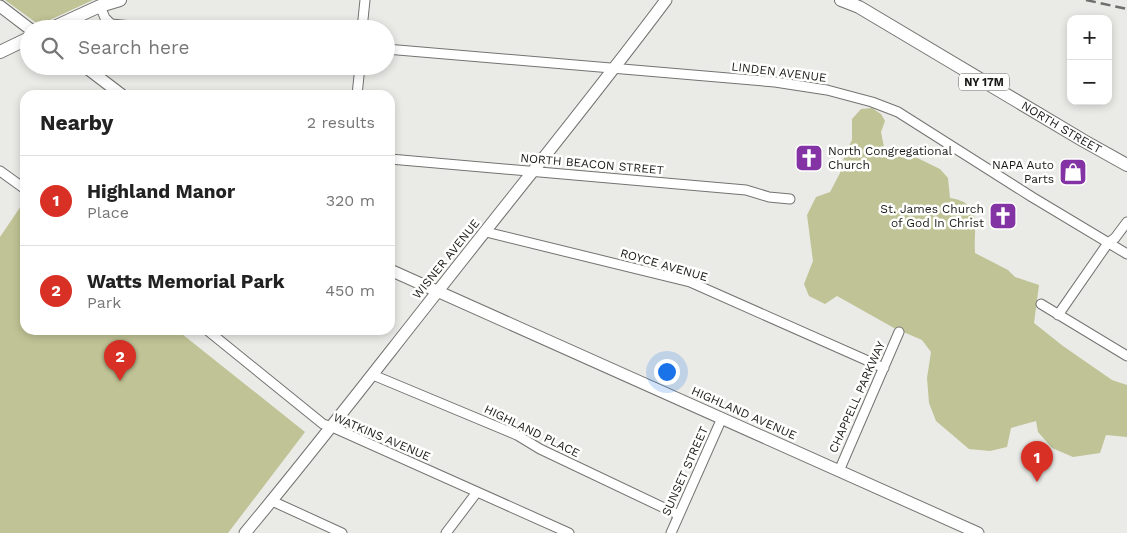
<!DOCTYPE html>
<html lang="en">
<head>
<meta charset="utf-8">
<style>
	body { margin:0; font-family:"Work Sans",sans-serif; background:#f6f6f6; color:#222 }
	.controls { position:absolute; right:15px; top:15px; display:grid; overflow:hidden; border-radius:10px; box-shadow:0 2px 8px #0003 }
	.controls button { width:45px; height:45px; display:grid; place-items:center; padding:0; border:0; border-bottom:1px solid #e0e0e0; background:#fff; color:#222; font:25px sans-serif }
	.you { position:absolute; left:666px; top:371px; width:18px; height:18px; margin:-12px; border:4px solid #fff; border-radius:50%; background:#1a73e8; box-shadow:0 0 0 8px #1a73e833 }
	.badge { display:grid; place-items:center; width:32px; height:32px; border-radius:50%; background:#d93025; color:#fff; font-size:16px; font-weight:700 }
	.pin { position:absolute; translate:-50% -41px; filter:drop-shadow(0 1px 2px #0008) }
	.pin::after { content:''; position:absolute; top:26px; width:18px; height:15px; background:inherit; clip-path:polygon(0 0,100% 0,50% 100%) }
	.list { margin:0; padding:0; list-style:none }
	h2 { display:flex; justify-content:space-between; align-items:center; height:65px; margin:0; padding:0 20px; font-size:21px }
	h2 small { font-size:16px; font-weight:400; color:#767676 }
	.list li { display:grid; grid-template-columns:32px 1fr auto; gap:15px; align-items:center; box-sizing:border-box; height:90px; padding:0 20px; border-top:1px solid #e0e0e0 }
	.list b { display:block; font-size:19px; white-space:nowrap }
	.list p { margin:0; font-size:16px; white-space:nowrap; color:#767676 }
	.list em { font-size:16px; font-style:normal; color:#767676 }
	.icon { flex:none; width:28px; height:28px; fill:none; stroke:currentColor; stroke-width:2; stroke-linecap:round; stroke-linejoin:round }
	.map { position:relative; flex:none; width:1127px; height:533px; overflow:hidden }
	.search { position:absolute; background:#fff; box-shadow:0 2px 8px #0003; left:20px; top:20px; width:375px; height:55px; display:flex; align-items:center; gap:12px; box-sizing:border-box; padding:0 18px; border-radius:28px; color:#767676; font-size:19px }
	.panel { position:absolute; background:#fff; box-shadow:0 2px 8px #0003; left:20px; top:90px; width:375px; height:245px; border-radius:15px }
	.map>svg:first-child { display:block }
	.green { fill:#c0c395 }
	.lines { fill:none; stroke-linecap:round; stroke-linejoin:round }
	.street-casing { stroke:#737371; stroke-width:11 }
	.secondary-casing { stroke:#737371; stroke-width:13 }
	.primary-casing { stroke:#737371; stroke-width:14 }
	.street { stroke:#fff; stroke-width:9 }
	.secondary { stroke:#fff; stroke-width:11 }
	.primary { stroke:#fff; stroke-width:12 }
	.rail { stroke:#6e6f6c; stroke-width:2.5; stroke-dasharray:10 5; stroke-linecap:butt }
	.labels { text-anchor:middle; stroke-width:5; stroke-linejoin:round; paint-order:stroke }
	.shield { fill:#fffffe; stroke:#5e5e5d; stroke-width:1 }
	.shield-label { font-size:11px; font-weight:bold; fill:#191918 }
	.street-label { font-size:12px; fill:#191918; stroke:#fffffe }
	.poi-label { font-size:12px; fill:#191918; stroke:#fffffe; text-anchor:end }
</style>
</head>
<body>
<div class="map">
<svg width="1127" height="533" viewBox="0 0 1127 533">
	<rect width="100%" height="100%" fill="#eaebe7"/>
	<path class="green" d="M5,0H93L39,25Z
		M872,108L881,114L885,121L881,132L884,147L901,150L940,169L948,178L950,198C984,203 973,227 975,253L1008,270L1015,277L1039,285L1034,323L1063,346L1112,380L1127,385V437L1106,435L1100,453L1073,457L1052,448L1038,432L1036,421L1011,428L1007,447L990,451L969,449L936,421L929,403L927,378L931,352L922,340L894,328L837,296L825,304L809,296L804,284L813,261L807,215L816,197L830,192L840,173L845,154L852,140V119L861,109Z
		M25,200V330H177L305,432L228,533H0V237Z"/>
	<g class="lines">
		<defs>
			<path id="street" d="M100,6L105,18L111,24L164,29
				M362,29L365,0
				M386,49L775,82L827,90L872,102L898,112L1032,197L1127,254
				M357,95L360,66
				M390,159L746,190L769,197L790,199
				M0,171L25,189
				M486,232L690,282L884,368
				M1041,304L1127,356
				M1058,315L1108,243L1115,238L1127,222
				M207,330L323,424L332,427L569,533
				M373,375L517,435L540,449L679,515
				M839,471L899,332
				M272,501L342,533
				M446,533L477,492
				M671,533L722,418"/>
			<path id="secondary" d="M0,6L30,29
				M84,66L122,95
				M390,270L978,533
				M245,533C311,454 374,372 438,291C514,194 592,99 666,0"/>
			<g id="primary">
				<path id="s1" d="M841,0L859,7L1084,141L1127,165"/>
				<path d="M50,29L100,6L120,0"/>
				<path d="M0,52L29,38"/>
			</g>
		</defs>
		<use href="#street" class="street-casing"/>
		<use href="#secondary" class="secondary-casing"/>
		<use href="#primary" class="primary-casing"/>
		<use href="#street" class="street"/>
		<use href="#secondary" class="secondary"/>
		<use href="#primary" class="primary"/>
		<path class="rail" d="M1086,0L1127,9"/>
	</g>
	<defs>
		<symbol id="church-square" viewBox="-11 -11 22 22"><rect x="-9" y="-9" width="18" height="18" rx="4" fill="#8333a4" stroke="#fffffe"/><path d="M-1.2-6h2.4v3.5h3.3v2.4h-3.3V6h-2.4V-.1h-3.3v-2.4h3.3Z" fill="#fff"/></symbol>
		<symbol id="shop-square" viewBox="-11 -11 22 22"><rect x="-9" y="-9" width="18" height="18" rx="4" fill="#8333a4" stroke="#fffffe"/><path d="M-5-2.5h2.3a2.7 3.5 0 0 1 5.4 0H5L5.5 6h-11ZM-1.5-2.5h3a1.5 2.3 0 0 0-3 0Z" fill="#fff"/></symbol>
	</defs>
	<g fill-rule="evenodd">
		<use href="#church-square" x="793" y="142" width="32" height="32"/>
		<use href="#shop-square" x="1057" y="156" width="32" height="32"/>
		<use href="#church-square" x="987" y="200" width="32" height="32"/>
	</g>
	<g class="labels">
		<rect class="shield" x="959" y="73.5" width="50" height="17" rx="4"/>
		<g class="shield-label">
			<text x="984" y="86">NY 17M</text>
		</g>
		<g class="street-label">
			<text transform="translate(779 72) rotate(7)" y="4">LINDEN AVENUE</text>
			<text dy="4" stroke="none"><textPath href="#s1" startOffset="255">NORTH STREET</textPath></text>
			<text transform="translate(592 164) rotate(5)" y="4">NORTH BEACON STREET</text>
			<text transform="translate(446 259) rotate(-51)" y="4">WISNER AVENUE</text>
			<text transform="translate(664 265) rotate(16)" y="4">ROYCE AVENUE</text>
			<text transform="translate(857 397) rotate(-66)" y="4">CHAPPELL PARKWAY</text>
			<text transform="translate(744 413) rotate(24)" y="4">HIGHLAND AVENUE</text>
			<text transform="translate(532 431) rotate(26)" y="4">HIGHLAND PLACE</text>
			<text transform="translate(382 437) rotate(23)" y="4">WATKINS AVENUE</text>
			<text transform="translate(685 471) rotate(-66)" y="4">SUNSET STREET</text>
		</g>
		<g class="poi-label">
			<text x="828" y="155" text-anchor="start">North Congregational<tspan x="828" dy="14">Church</tspan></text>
			<text x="1054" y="169">NAPA Auto<tspan x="1054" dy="14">Parts</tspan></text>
			<text x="984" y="213">St. James Church<tspan x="984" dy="14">of God In Christ</tspan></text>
		</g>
	</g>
</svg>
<div class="controls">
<button>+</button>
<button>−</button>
</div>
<div class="you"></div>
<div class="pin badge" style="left:1037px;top:482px">1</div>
<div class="pin badge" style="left:120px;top:381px">2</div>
<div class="search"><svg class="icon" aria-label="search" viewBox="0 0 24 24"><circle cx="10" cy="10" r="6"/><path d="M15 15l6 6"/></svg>Search here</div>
<section class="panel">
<h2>Nearby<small>2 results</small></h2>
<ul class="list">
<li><span class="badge">1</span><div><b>Highland Manor</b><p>Place</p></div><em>320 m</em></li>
<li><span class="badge">2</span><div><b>Watts Memorial Park</b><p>Park</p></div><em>450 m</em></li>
</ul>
</section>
</div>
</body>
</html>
